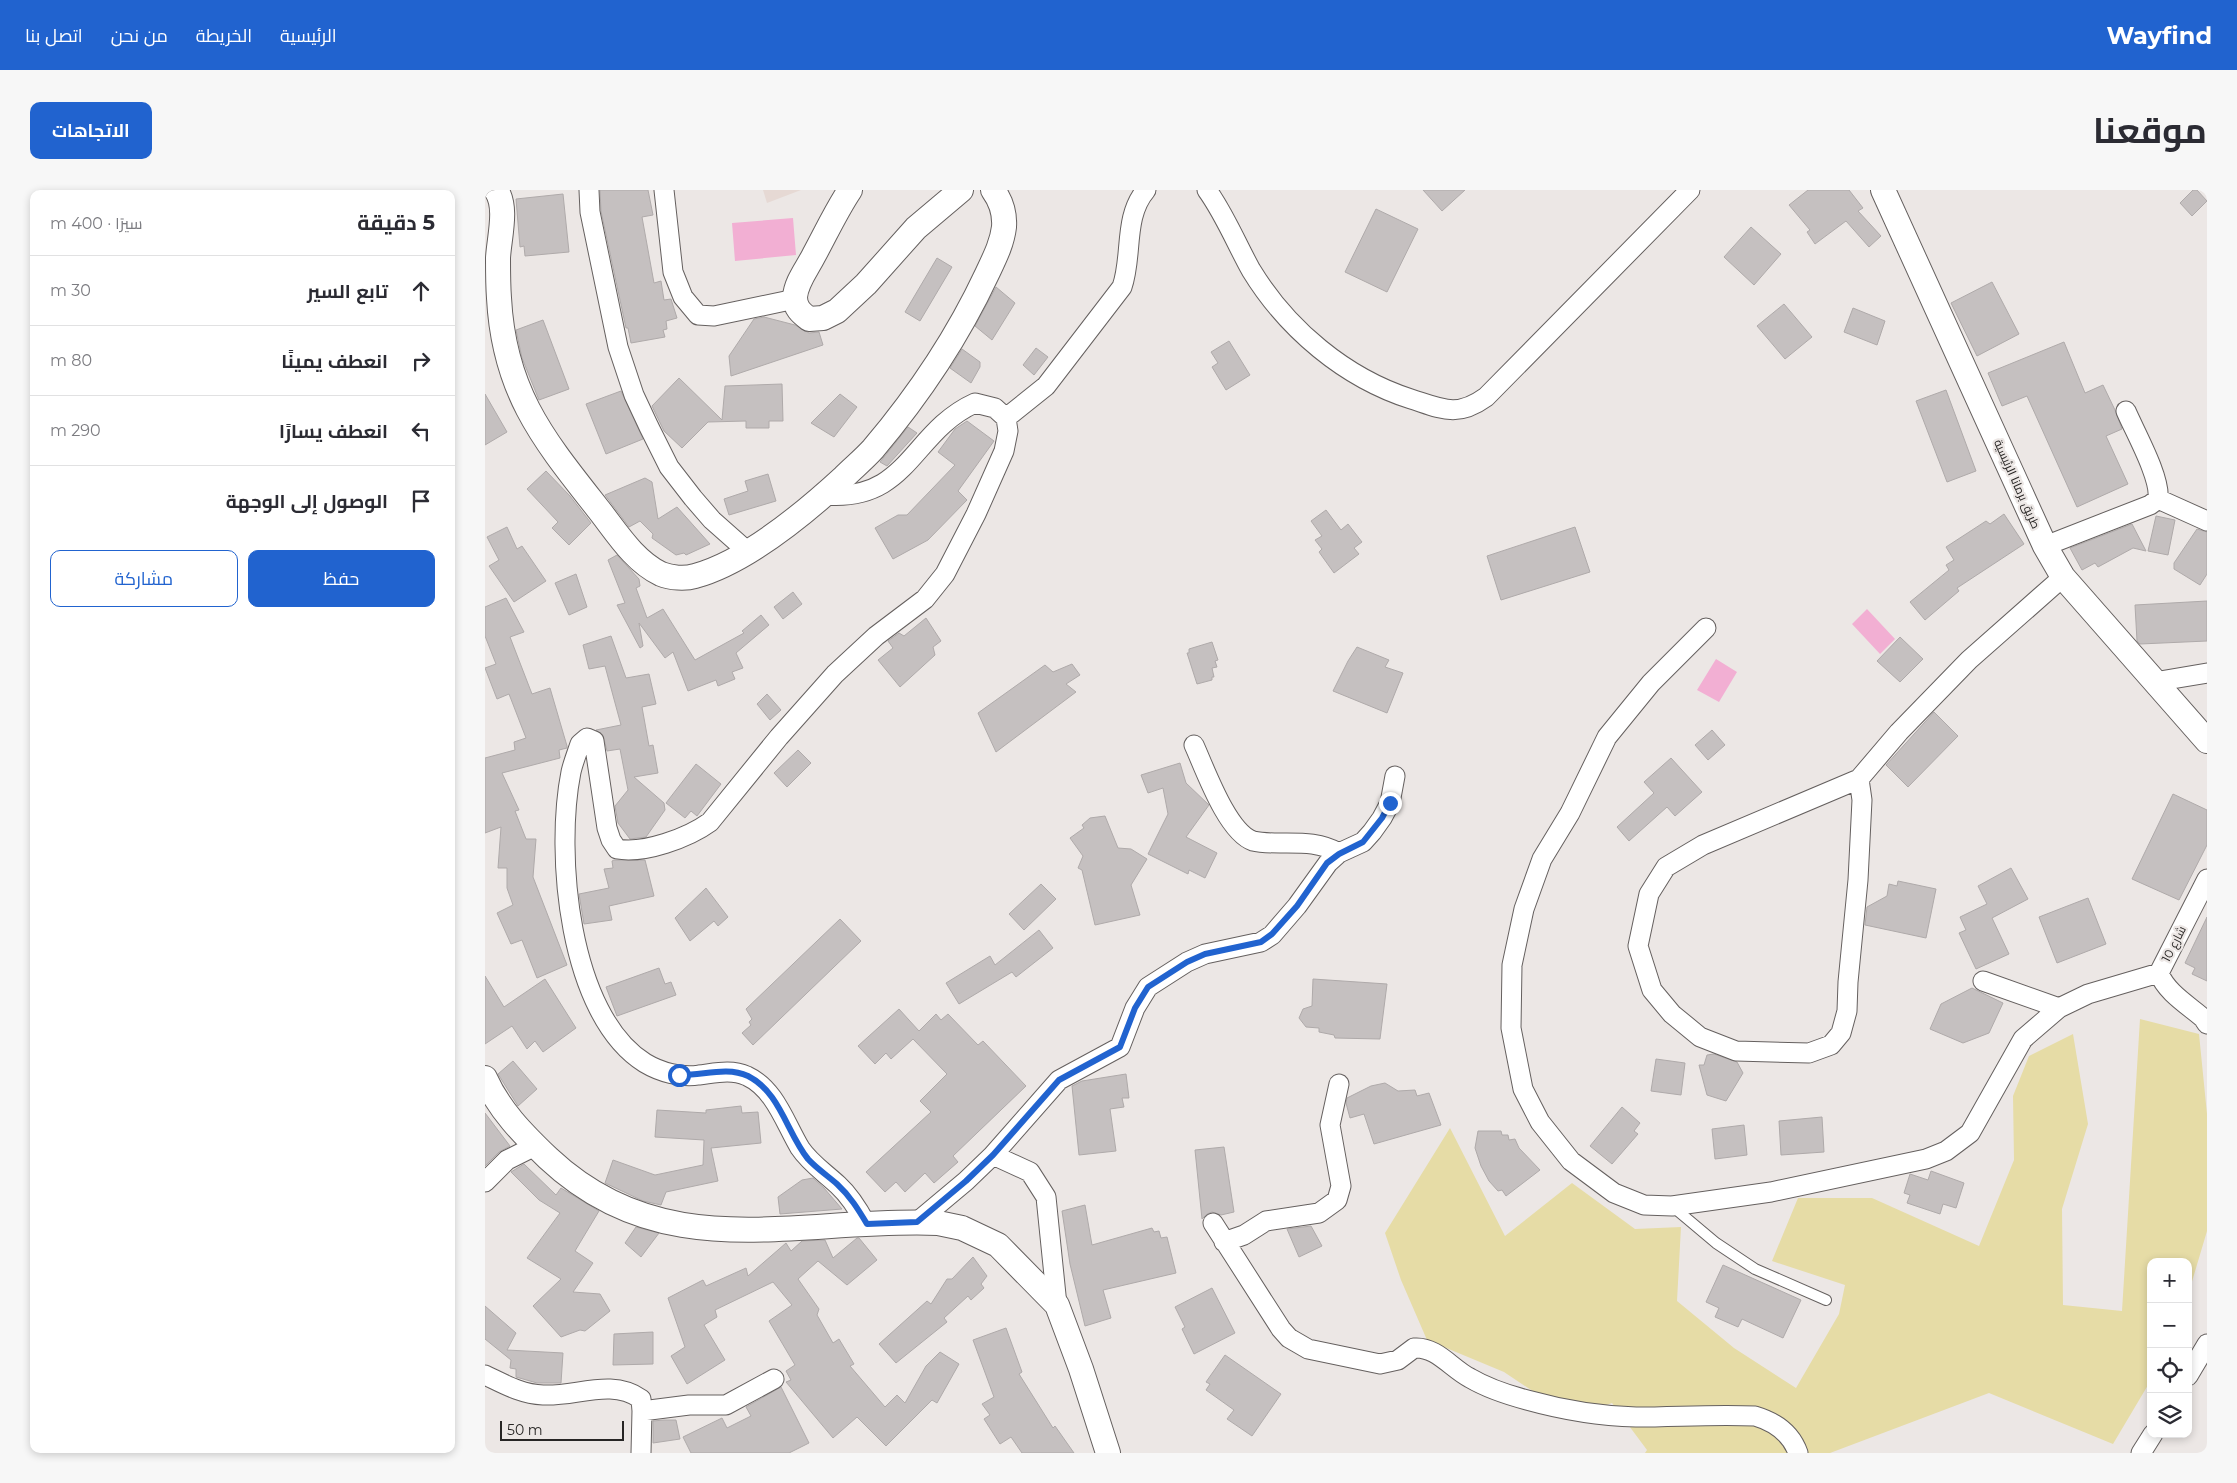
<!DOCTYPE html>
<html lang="ar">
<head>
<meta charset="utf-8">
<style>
	body { margin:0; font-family:Montserrat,Cairo,sans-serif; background:#f7f7f7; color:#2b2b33; direction:rtl }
	.controls { position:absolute; right:15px; bottom:15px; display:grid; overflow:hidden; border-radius:10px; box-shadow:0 2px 8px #0003 }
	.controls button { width:45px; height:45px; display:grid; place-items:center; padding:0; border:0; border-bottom:1px solid #e1e1e2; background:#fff; color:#2b2b33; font:25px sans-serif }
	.scale { position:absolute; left:15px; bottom:12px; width:124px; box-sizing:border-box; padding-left:5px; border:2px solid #272524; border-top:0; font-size:14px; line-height:18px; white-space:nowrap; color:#272524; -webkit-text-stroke:4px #ece7e5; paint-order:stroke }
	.stop { position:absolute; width:15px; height:15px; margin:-11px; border:4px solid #2163cf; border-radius:50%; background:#fff }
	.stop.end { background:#2163cf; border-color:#fff; box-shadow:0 1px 5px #0008 }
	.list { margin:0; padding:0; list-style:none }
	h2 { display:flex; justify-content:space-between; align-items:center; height:65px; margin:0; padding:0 20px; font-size:21px }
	h2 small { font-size:16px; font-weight:400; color:#7c7c81 }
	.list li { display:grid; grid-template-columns:32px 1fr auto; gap:15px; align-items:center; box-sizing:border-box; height:70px; padding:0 20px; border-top:1px solid #e1e1e2 }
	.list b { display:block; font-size:19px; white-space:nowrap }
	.list em { font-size:16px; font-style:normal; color:#7c7c81 }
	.actions { display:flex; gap:10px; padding:15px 20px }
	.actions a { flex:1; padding:11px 0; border:1px solid #2163cf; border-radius:10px; text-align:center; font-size:18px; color:#2163cf }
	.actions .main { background:#2163cf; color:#fff }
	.icon { flex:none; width:28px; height:28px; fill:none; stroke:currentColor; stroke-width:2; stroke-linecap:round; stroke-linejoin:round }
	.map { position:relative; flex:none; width:1722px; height:1263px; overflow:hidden; direction:ltr; border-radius:10px }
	header { display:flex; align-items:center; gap:30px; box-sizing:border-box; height:70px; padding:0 25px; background:#2163cf; color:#fff }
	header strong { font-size:24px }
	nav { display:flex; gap:28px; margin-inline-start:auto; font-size:18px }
	.intro { display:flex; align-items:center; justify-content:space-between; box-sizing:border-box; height:120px; padding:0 30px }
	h1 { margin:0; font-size:35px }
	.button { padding:12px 22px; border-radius:10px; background:#2163cf; color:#fff; font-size:18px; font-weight:700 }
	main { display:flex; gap:30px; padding:0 30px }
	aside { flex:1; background:#fff; border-radius:10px; box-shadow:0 2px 8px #0003 }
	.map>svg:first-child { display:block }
	.built { fill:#e6d9d4 }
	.green { fill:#e6dca6 }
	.water { fill:#f2afd3 }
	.building { fill:#c5c0c0; stroke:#afaaaa }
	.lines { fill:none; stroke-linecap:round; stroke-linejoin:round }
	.service-casing { stroke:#65605f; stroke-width:12 }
	.minor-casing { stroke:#65605f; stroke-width:21 }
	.tertiary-casing { stroke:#65605f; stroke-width:26 }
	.service { stroke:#fff; stroke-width:10 }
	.minor { stroke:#fff; stroke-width:19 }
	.tertiary { stroke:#fff; stroke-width:24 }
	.route { stroke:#2163cf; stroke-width:6 }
	.labels { text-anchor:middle; stroke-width:4.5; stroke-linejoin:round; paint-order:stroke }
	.street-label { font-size:12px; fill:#272524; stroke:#ece7e5 }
</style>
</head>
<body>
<header>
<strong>Wayfind</strong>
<nav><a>الرئيسية</a><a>الخريطة</a><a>من نحن</a><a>اتصل بنا</a></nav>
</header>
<div class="intro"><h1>موقعنا</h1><a class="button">الاتجاهات</a></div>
<main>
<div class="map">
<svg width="1722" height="1263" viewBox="0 0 1722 1263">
	<rect width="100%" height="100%" fill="#ece7e5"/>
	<path class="built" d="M278,0H316L282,13Z"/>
	<path class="green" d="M1655,829L1714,844L1722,924V1041L1703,1105V1072H1666V1190L1628,1254L1504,1203L1345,1263H1160L1162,1260L1127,1213L1088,1228L1019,1182L942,1150L916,1090L900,1043L965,938L1020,1046L1087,993L1150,1039L1196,1037L1192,1111L1249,1158L1311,1198L1354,1124L1360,1095L1287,1071L1313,1008H1387L1494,1056L1529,970L1528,906L1544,866L1588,844L1603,934L1577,1019L1578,1115L1637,1121Z"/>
	<path class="water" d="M308,28L311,65L250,71L247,33Z
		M1382,419L1410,449L1395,464L1367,434Z
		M1231,469L1252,482L1234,512L1212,500Z"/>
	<path class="building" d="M115,0H163L168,25L157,27L169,93L176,91L179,110L186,109L192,128L181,131L182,139L178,140L180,147L146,153L143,138H141L116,21Z
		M938,0H980L957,21Z
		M1323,0H1364L1378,18L1373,21L1396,46L1384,57L1361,31L1330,54L1322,42L1325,40L1304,15Z
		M1708,0H1712L1722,11L1707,26L1695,13Z
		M78,4L84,62L40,66L39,56L35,57L31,9Z
		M891,19L933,39L902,102L860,82Z
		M1266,37L1296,64L1269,95L1239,67Z
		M452,68L467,77L435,131L420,122Z
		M1507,92L1534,144L1492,166L1466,113Z
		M511,97L530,113L507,150L490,136Z
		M1299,114L1327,147L1300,169L1272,136Z
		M1368,118L1400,131L1392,155L1359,142Z
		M279,127L310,135L324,143L334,142L338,155L246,186L244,166L269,129Z
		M58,130L84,199L54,210L37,168L31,140Z
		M744,151L765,185L741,200L727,177L733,173L726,162Z
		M1579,152L1600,203L1618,195L1630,220L1637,239L1621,246L1643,294L1592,317L1542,206L1517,216L1503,183Z
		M551,158L563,167L549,185L538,175Z
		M477,159L495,172V177L486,193L465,178Z
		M194,188L237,230L240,196L297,194L298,231H284V238H261V231L223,232L197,258L179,241L167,216Z
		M1461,200L1491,281L1462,292L1431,211Z
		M136,201L158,249L121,264L101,214Z
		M0,204L22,242L0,255Z
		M355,204L372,217L349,247L326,233Z
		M482,231L509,251L473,301L482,310L443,350L408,369L390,338L413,325H422L470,275L453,262L470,239Z
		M423,237L432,243L402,276L395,272Z
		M61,281L85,306L106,333L84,355L67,338L73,332L42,299Z
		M283,284L291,311L244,325L239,309L263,301L260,291Z
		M160,288L167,292L173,329L192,317L225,354L201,365L199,363L191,365L167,348L168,344L155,331L144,337L120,305Z
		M841,320L856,340L863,334L877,352L869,358L874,364L849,383L834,362L837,359L830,350L837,346L826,331Z
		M1519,324L1539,354L1472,398L1474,401L1440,430L1425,412L1464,380L1461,375L1469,370L1461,357L1501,331L1505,334Z
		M1671,326L1690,330L1683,365L1663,361Z
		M1647,334L1661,361L1648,358L1613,377L1610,373L1597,380L1585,358Z
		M22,337L32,359L37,356L61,391L29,412L4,376L14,370L2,347Z
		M1090,337L1105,382L1016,410L1002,366Z
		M1712,339L1722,342V384L1715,395L1689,379V373Z
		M132,365L154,389L155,396L151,398L162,428L178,419L210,470L259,443L257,441L276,425L284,435L251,463L258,478L247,482L250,489L233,496L231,490L203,501L188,462L180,468L154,433L158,456L155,458L132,415L140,413L123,370Z
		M91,384L102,417L84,425L70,393Z
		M308,402L317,414L298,429L289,417Z
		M21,408L39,442L25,447L47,504L65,498L82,556V558L74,560L75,568L17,583L34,620L30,621L41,649H51L48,687L82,775L52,788L37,750L26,754L12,723L28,715L22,698V678H13L16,637L0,643V568L30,560L29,552L41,548L24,504L12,509L0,478L11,474L0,446V417Z
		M1722,411V451L1655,454L1652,451L1650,415Z
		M441,428L456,451L448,457L450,465L415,497L393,470L408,458L403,451L414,443L419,446Z
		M126,446L141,488L164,484L171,514L157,517L164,556L168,555L173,583L149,587L179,613L180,620L161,647L145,649L133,633L130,616L143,600L135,559L122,561L118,545L111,540L136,535L120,476L104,479L98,455Z
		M1415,447L1438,469L1415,492L1392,471Z
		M727,452L733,470L730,471L732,477L727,478L729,487H727V490L712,494L702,463H704V459Z
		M872,457L904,470L900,477L918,483L902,523L848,501L863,471Z
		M587,474L595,485L581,494L591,502L511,562L493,523L560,475L568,482Z
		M282,504L296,520L285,530L272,514Z
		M1449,522L1473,546L1423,597L1401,575Z
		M1227,540L1240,555L1223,570L1210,555Z
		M313,560L326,573L302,597L289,583Z
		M1186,568L1217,602L1190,626L1182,617L1144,651L1132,637L1169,603L1159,592Z
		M695,573L701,593L724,615L701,647L732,663L720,688L704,680L703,684L663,664L683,624L678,598L663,603L656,585Z
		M211,574L236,594L212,626L206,621L200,628L181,613Z
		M1688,604L1722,620V655L1694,710L1647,689Z
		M620,626L633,658L646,659L662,669L646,695L655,725L610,735L597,680L593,678L598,666L585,648L599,638L597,635L605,628Z
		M129,670H160L169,706L124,716L127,730L99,734L94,704L124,698L119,679L128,678L127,671Z
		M1526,678L1543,709L1507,728L1524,764L1491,779L1474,743L1481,740L1475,727L1502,714L1493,696Z
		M1413,691L1451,699L1441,748L1380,735L1382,717L1402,706L1404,694L1412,696Z
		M556,694L571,709L539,740L524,724Z
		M221,698L243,727L233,736L229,731L205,751L190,728Z
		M1603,708L1621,754L1572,773L1554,727Z
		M1722,727V791L1707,784L1710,778L1700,773Z
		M355,729L376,751L268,855L257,843L266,835L264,832L267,829L261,819Z
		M554,740L568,758L531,787L527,782L474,814L461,793L505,766L510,775Z
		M174,778L180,794L186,792L191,805L132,826L121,797Z
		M0,786L19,817L60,789L91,838L58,862L50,851L42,859L27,836L0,854Z
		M828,789L902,794L895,849L850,848L849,845L834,842V838L821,837L814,828L818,819L827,816Z
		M1487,798L1518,813L1504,843L1478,853L1445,839L1456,814Z
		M414,819L434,841L451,824L456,830L463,824L493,855L498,851L541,896L468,966L473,972L449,993L440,983L420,1002L411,992L400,1002L381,982L446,922L435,911L462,884L428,849L406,869L401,863L390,874L373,856Z
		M1229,864L1252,872L1258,883L1241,911L1222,905L1214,875H1219L1222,865Z
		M1171,869L1200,873L1196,905L1166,901Z
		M28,871L52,899L33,916L13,884Z
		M641,884L644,908H637L639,917L625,919L631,961L594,965L587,896L597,891Z
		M900,893L913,901L930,900L932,906L944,903L956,935L889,954L879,924L865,928L861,913L862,908L886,896Z
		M256,916L257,923L273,922L276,953L226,958L233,991L181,1002L176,1015L158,1011L120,993L128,970L170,985L218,975L219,950L170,947L172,920L221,923V920Z
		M1137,917L1155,933L1149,941L1153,944L1127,974L1105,956Z
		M0,923L25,956L14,962L0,976Z
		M1337,927L1339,962L1296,965L1294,931Z
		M1259,935L1262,965L1230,969L1227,939Z
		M993,941H1016L1017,945H1023L1024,950L1030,949L1034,958L1055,980L1021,1006L1017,1000L1013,1001L1004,991L996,976L990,958Z
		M739,957L749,1022L736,1025L727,1022L722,1024L717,1029L710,960Z
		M39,974L71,1005L76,998L114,1021L90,1061L108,1073L88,1102L115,1104L125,1121L100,1141L95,1140L76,1147L48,1116L76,1089L42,1068L75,1023L54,1010L26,982Z
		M1446,981L1479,993L1471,1018L1458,1014L1455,1024L1422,1013L1425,1005L1419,1003L1425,984L1443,990Z
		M328,988L339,998L357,1019L295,1024L293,1007L317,990Z
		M600,1015L607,1055L667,1038L669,1042L674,1041L676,1048L682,1047L691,1083L618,1100L626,1128L600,1136L585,1074L577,1021Z
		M826,1036L837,1056L814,1067L802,1039Z
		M151,1037L174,1043L156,1067L140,1053Z
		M372,1048H374L392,1070L362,1095L333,1071L313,1089L334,1119L332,1125L348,1153L354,1149L369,1174L365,1176L400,1217L412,1205L420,1213L441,1176L455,1162L474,1174L452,1213L447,1210L401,1256L372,1227L348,1248L301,1192L306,1190L301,1181L310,1175L284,1131L307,1115L288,1092L230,1120L232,1127L219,1135L240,1170L202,1194L186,1166L200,1157L183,1108L218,1090L221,1096L261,1078L263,1086L301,1053L306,1061L317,1051L340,1050L348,1068Z
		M488,1067L502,1086L496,1094L499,1098L486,1110L483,1106L459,1128L462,1132L411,1173L394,1154L442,1111L446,1114L462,1089H467Z
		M1238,1075L1316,1110L1298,1148L1257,1129L1253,1137L1230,1127L1234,1118L1221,1112Z
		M727,1098L750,1143L709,1164L697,1139L700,1137L690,1117Z
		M0,1116L31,1143L22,1160L78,1163L76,1193H52L31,1187V1179L25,1178L26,1170L0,1149Z
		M521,1138L537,1182L534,1184L568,1238L570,1236L589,1263H537L526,1247L515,1254L499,1229L505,1225L497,1214L509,1207L488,1150Z
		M168,1142V1174L128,1175L129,1144Z
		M740,1165L796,1204L767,1246L742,1229L749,1220L721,1200L725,1194L721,1192Z
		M296,1197L324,1253L304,1263H206L198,1247L237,1228L242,1238L266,1226L261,1217Z
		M179,1230H191L195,1249L168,1253V1231Z"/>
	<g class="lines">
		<defs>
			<path id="service" d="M1187,1016L1231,1053L1270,1079L1341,1110"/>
			<path id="minor" d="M104,0L105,22L133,157L149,205L164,237L184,277L208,308L227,330L262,361
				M179,0L188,82L198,107L213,125L229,126L310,109
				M722,0C740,25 751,53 766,80C802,139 860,188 926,209C957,219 972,228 1001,207L1205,0
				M521,228L561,196L637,97C648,66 638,27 661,0
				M340,305C424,312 426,242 490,213L510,218L521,228L523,241L519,261L491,324L460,384L440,409L391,446L350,484L294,547L225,632C203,648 159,664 132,659L126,650L122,638L109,551L102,548L95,554C92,563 88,573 86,582C70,662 83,825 160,873C175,882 196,888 214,885C231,883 246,879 262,886C290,899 300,933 315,958C325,973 339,982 353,995C365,1006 373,1019 381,1034
				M1673,309L1722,331
				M1560,356L1665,315L1673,309C1676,288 1650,242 1641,221
				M1221,438L1166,493L1122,547L1085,623L1057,669L1039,719L1027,775L1026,838L1038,899L1055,932L1086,971L1129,1003L1159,1015L1187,1016L1286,1002L1441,969L1461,961L1485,943L1538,849L1574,818L1603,804L1674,783
				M1669,492L1722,483
				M709,555C720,579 742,642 768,651C776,653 786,653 795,653C816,653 835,652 854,663
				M1374,589L1377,610L1373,690L1363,792L1362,821L1356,843L1346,855L1324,863L1251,861L1215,847L1187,824L1167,800L1153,756L1164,704L1181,677L1218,655L1374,589L1414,542L1484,470L1578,387
				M1722,689L1674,783C1681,802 1703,815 1718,828L1722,834
				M1498,791L1574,818
				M508,965L574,890L635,857L650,818L663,797L702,772L720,764L776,752L787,745L812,716L843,673L854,663L878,652L887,642L897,628L905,613L910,586
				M0,992L22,970L50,956
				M432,1032L481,991L508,965L545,982L561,1007L572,1115
				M728,1033L796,1139L804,1148L823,1159L895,1174L913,1170L929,1158C951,1156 967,1179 985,1188C1002,1198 1023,1205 1042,1210C1078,1220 1114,1226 1151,1227C1191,1227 1231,1224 1270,1226C1290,1232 1306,1243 1313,1263
				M739,1052L759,1045L781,1031L834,1023L852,1010L856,996L845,935L854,894
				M0,1185C19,1194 36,1204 58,1205C91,1207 126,1188 156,1209L157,1221L156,1263
				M1703,1186L1722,1154
				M157,1221L204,1215H241L289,1189
				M1656,1263L1668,1244"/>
			<path id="tertiary" d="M11,0C23,17 14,48 13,68C13,82 13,95 14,108C19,203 59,250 114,320C132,343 149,371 176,384C186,388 200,389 210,386C261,372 321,322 359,287C368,278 379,269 388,259C432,207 473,146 502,84C509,69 517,54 519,37C520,23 516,11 508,0
				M365,0C351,21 341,43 329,65C322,79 311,92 310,107C310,118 316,123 324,129L338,128L352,121L381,94L431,38L476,0
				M1398,0L1560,356L1578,387L1722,551
				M0,888C14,920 38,944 63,968C180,1078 311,1027 453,1033L477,1038L513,1055L572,1115L596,1179L623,1263"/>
		</defs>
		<use href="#service" class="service-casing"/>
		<use href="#minor" class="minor-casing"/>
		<use href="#tertiary" class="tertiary-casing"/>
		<use href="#service" class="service"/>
		<use href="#minor" class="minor"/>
		<use href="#tertiary" class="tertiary"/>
	</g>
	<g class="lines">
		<path class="route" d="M194,885C217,886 241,876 263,886C295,902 302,943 323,969C331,978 343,986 352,994C365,1006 373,1019 382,1034L432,1032L481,991L508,965L574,890L635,857L650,818L663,797L702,772L720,764L776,752L787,744L812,716L842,673L854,664L878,652L897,628L905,613"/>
	</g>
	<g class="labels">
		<g class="street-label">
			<text transform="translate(1532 294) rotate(66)" y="4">طريق برمانا الرئيسية</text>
			<text transform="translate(1689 754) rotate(-63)" y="4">شارع 10</text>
		</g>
	</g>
</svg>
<div class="controls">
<button>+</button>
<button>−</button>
<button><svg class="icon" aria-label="locate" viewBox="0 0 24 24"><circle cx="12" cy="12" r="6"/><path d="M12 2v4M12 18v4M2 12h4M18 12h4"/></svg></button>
<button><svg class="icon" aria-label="layers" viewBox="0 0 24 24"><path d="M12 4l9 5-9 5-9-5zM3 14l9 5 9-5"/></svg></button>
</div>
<div class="scale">50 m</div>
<div class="stop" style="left:194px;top:885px"></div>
<div class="stop end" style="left:905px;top:613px"></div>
</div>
<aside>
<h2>5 دقيقة<small>سيرًا · 400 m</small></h2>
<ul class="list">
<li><svg class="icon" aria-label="ahead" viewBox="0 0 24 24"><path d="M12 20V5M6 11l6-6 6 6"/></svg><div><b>تابع السير</b></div><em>30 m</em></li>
<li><svg class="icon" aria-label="right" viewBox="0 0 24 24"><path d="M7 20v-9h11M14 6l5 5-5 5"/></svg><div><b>انعطف يمينًا</b></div><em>80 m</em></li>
<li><svg class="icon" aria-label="left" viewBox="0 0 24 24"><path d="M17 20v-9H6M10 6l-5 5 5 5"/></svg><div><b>انعطف يسارًا</b></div><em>290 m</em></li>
<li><svg class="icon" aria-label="arrive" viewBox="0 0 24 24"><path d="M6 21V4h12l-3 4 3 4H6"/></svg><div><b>الوصول إلى الوجهة</b></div></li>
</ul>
<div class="actions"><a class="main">حفظ</a><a>مشاركة</a></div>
</aside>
</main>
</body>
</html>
